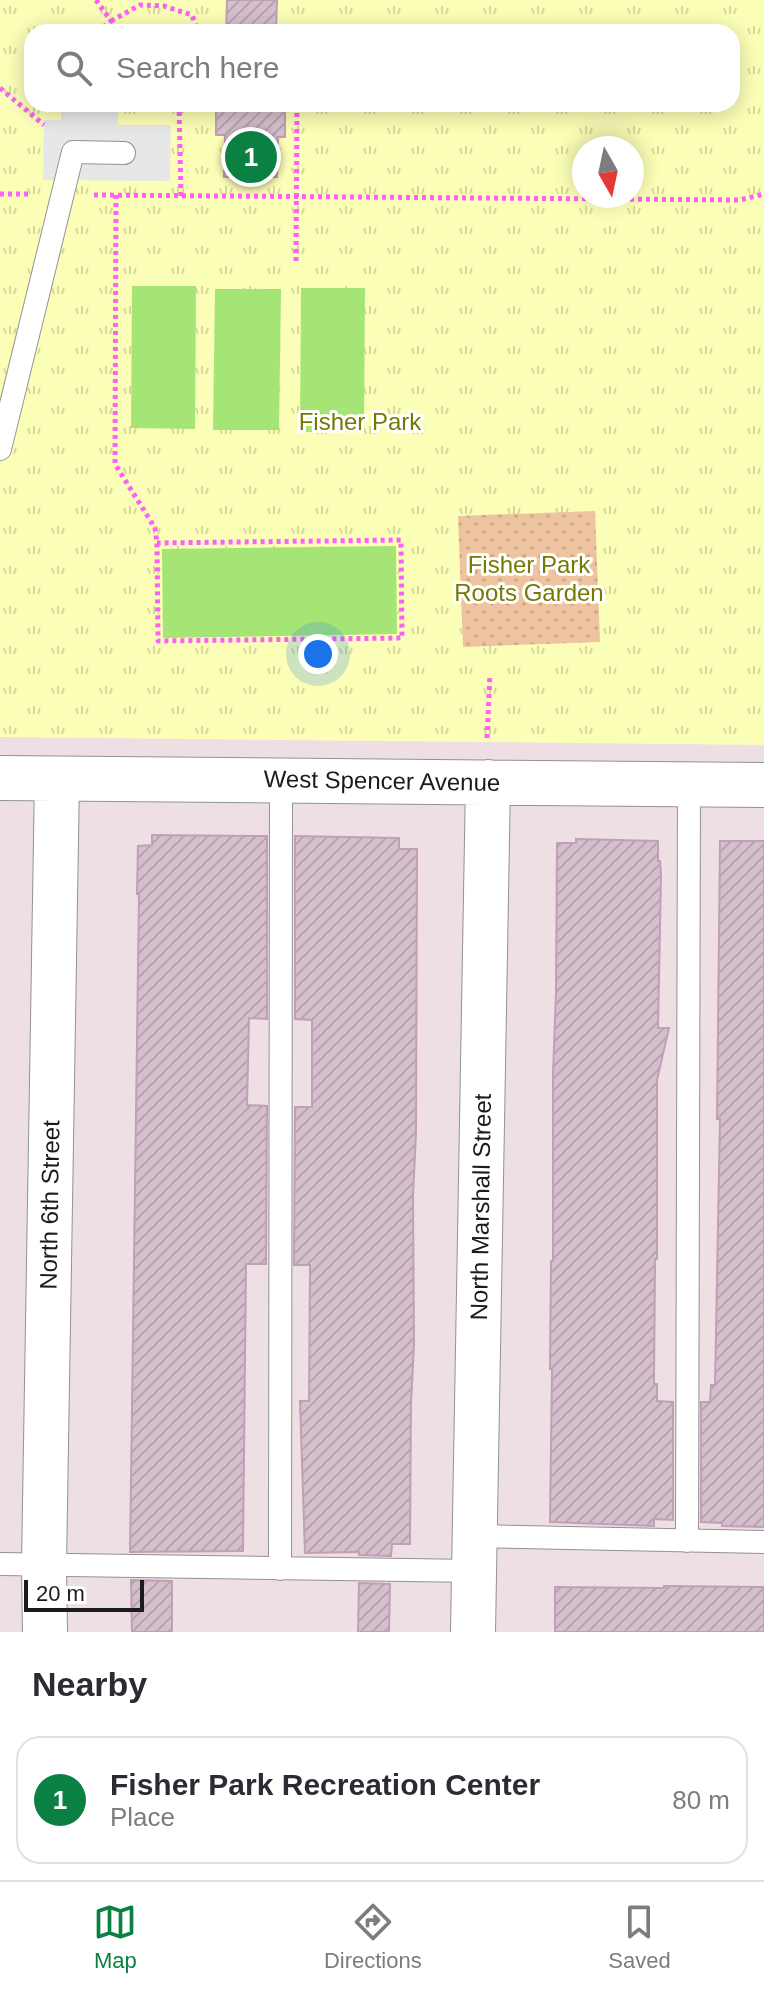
<!DOCTYPE html>
<html lang="en">
<head>
<meta charset="utf-8">
<style>
	body { margin:0; font-family:Helvetica,sans-serif; background:#f7f7f7; color:#2b2b33 }
	.compass { position:absolute; left:572px; top:136px; width:72px; height:72px; border-radius:50%; background:#fff; box-shadow:0 4px 20px #0003; rotate:171deg }
	.scale { position:absolute; left:24px; bottom:20px; width:120px; box-sizing:border-box; padding-left:8px; border:4px solid #1b1b1b; border-top:0; font-size:22px; line-height:28px; white-space:nowrap; color:#1b1b1b; -webkit-text-stroke:6px #fff; paint-order:stroke }
	.you { position:absolute; left:318px; top:654px; width:28px; height:28px; margin:-20px; border:6px solid #fff; border-radius:50%; background:#1a73e8; box-shadow:0 0 0 12px #1a73e833 }
	.badge { display:grid; place-items:center; width:52px; height:52px; border-radius:50%; background:#0b8043; color:#fff; font-size:26px; font-weight:700 }
	.pin { position:absolute; translate:-50% -50%; border:4px solid #fff; box-shadow:0 2px 8px #0006 }
	.list { margin:0; padding:0; list-style:none }
	h2 { display:flex; justify-content:space-between; align-items:center; height:104px; margin:0; padding:0 32px; font-size:34px }
	h2 small { font-size:26px; font-weight:400; color:#7c7c81 }
	.list li { display:grid; grid-template-columns:52px 1fr auto; gap:24px; align-items:center; box-sizing:border-box; height:128px; margin:0 16px 16px; padding:0 16px; border:2px solid #e1e1e2; border-radius:24px }
	.list b { display:block; font-size:30px; white-space:nowrap }
	.list p { margin:0; font-size:26px; white-space:nowrap; color:#7c7c81 }
	.list em { font-size:26px; font-style:normal; color:#7c7c81 }
	.icon { flex:none; width:44px; height:44px; fill:none; stroke:currentColor; stroke-width:2; stroke-linecap:round; stroke-linejoin:round }
	.map { position:relative; flex:none; width:764px; height:1632px; overflow:hidden }
	.search { position:absolute; background:#fff; box-shadow:0 4px 20px #0003; left:24px; right:24px; top:24px; height:88px; display:flex; align-items:center; gap:20px; box-sizing:border-box; padding:0 28px; border-radius:24px; color:#7c7c81; font-size:30px }
	.sheet { height:248px; background:#fff }
	nav { display:flex; justify-content:space-around; align-items:center; box-sizing:border-box; height:112px; border-top:2px solid #e1e1e2; background:#fff; font-size:22px; color:#7c7c81 }
	nav a { display:grid; justify-items:center; gap:4px }
	nav .on { color:#0b8043 }
	.map>svg:first-child { display:block }
	.park { fill:url(#park-tufts); fill-rule:evenodd }
	.garden { fill:url(#garden-dots) }
	.pitch { fill:#a5e575 }
	.parking { fill:#e7e7e7 }
	.building { fill:url(#building-hatch); stroke:#c0a0b4; stroke-width:2 }
	.lines { fill:none; stroke-linecap:round; stroke-linejoin:round }
	.service-casing { stroke:#929292; stroke-width:24 }
	.minor-casing { stroke:#929292; stroke-width:46 }
	.path { stroke:#ff5ff6; stroke-width:5; stroke-dasharray:4 4; stroke-linecap:butt }
	.service { stroke:#fff; stroke-width:22 }
	.minor { stroke:#fff; stroke-width:44 }
	.labels { text-anchor:middle; stroke-width:6; stroke-linejoin:round; paint-order:stroke }
	.park-label { font-size:24px; fill:#767a03; stroke:#fff }
	.street-label { font-size:24px; fill:#1b1b1b; stroke:#fff }
</style>
</head>
<body>
<div class="map">
<svg width="764" height="1632" viewBox="0 0 764 1632">
	<defs>
		<pattern id="park-tufts" width="24" height="20" patternUnits="userSpaceOnUse" patternTransform="scale(2)"><rect width="24" height="20" fill="#fbfeb6"/><path d="M3 7l-1-3M5 7V3M7 7l1-3M15 17l-1-3M17 17v-4M19 17l1-3" fill="none" stroke="#d7d99c"/></pattern>
		<pattern id="garden-dots" width="8" height="8" patternUnits="userSpaceOnUse" patternTransform="scale(2)"><rect width="8" height="8" fill="#edc49f"/><path d="M2 2h.1M6 6h.1" fill="none" stroke="#cba888" stroke-width="1.8" stroke-linecap="round"/></pattern>
		<pattern id="building-hatch" width="6" height="6" patternUnits="userSpaceOnUse" patternTransform="scale(2)"><rect width="6" height="6" fill="#d5bfcc"/><path d="M-1 1l2-2M0 6l6-6M5 7l2-2" fill="none" stroke="#b6a4af"/></pattern>
	</defs>
	<rect width="100%" height="100%" fill="#eedfe5"/>
	<path class="park" d="M0,0H764V745L0,737ZM32,32H732V104H32ZM584,148H632V196H584Z"/>
	<path class="garden" d="M595,511L600,642L463,647L458,516Z"/>
	<path class="pitch" d="M132,286H196L195,429L131,428Z
		M301,288H365L364,432H300Z
		M215,289H281L279,430H213Z
		M396,546L397,634L163,638L162,549Z"/>
	<path class="parking" d="M61,104H118V125H171L170,181L43,180L44,120H61Z"/>
	<path class="building" d="M227,0H277L276,32H226Z
		M216,104H285V137H278L277,177H224L225,135H216Z
		M152,835L267,836V1019L249,1018L247,1105L267,1106L266,1264H246L243,1551L130,1552L139,894H137L138,846L152,845Z
		M295,836L399,838V849H417L416,1133L413,1196L414,1344L411,1404L410,1544H392L391,1556L359,1555V1552L305,1553L300,1401H309L310,1265H294L295,1107H312V1020L295,1019Z
		M576,839L658,841V861H660L661,875L658,1028H669L657,1080V1259H655L654,1384H657V1401L673,1402V1520L654,1519V1526L550,1522L552,1369H550L551,1261H553V1074L556,992L557,843H576Z
		M720,841H764V1527L722,1526V1523L701,1522V1402H710L711,1385H715L720,1119H717Z
		M131,1580L172,1581V1632H132Z
		M359,1583L390,1584L389,1632H358Z
		M664,1586L764,1587V1632H555V1587L664,1588Z"/>
	<g class="lines">
		<defs>
			<path id="service" d="M0,449L73,152L124,153
				M475,1536L764,1542
				M687,1541L689,784
				M0,1564L474,1571
				M280,1569L281,780"/>
			<path id="minor" d="M0,778L764,785
				M45,1632L44,1565L57,779
				M473,1632L488,782"/>
		</defs>
		<use href="#service" class="service-casing"/>
		<use href="#minor" class="minor-casing"/>
		<path class="path" d="M96,0L111,21L97,32
			M111,21L140,5L164,6L192,15L198,32
			M0,88L44,125
			M179,104L181,196
			M0,194H32
			M94,195L740,200L764,194
			M116,195L115,464L155,528L157,543L158,641L402,638L401,540L157,543
			M296,261L297,104
			M487,738L490,675"/>
		<use href="#service" class="service"/>
		<use href="#minor" class="minor"/>
	</g>
	<g class="labels">
		<g class="park-label">
			<text x="360" y="430">Fisher Park</text>
			<text x="529" y="573">Fisher Park<tspan x="529" dy="28">Roots Garden</tspan></text>
		</g>
		<g class="street-label">
			<text transform="translate(382 781) rotate(1)" y="8">West Spencer Avenue</text>
			<text transform="translate(50 1205) rotate(-89)" y="8">North 6th Street</text>
			<text transform="translate(481 1207) rotate(-89)" y="8">North Marshall Street</text>
		</g>
	</g>
</svg>
<svg class="compass" viewBox="-18 -18 36 36"><path d="M0-13l5 13h-10z" fill="#e53935"/><path d="M0 13l5-13h-10z" fill="#7c7c81"/></svg>
<div class="scale">20 m</div>
<div class="you"></div>
<div class="pin badge" style="left:251px;top:157px">1</div>
<div class="search"><svg class="icon" aria-label="search" viewBox="0 0 24 24"><circle cx="10" cy="10" r="6"/><path d="M15 15l6 6"/></svg>Search here</div>
</div>
<section class="sheet">
<h2>Nearby<small></small></h2>
<ul class="list">
<li><span class="badge">1</span><div><b>Fisher Park Recreation Center</b><p>Place</p></div><em>80 m</em></li>
</ul>
</section>
<nav>
<a class="on"><svg class="icon" aria-label="map" viewBox="0 0 24 24"><path d="M3 6l6-2 6 2 6-2v14l-6 2-6-2-6 2zM9 4v14M15 6v14"/></svg>Map</a>
<a><svg class="icon" aria-label="directions" viewBox="0 0 24 24"><path d="M12 3l9 9-9 9-9-9zM9 14v-3h6M13 9l2 2-2 2"/></svg>Directions</a>
<a><svg class="icon" aria-label="saved" viewBox="0 0 24 24"><path d="M7 4h10v16l-5-4-5 4z"/></svg>Saved</a>
</nav>
</body>
</html>
